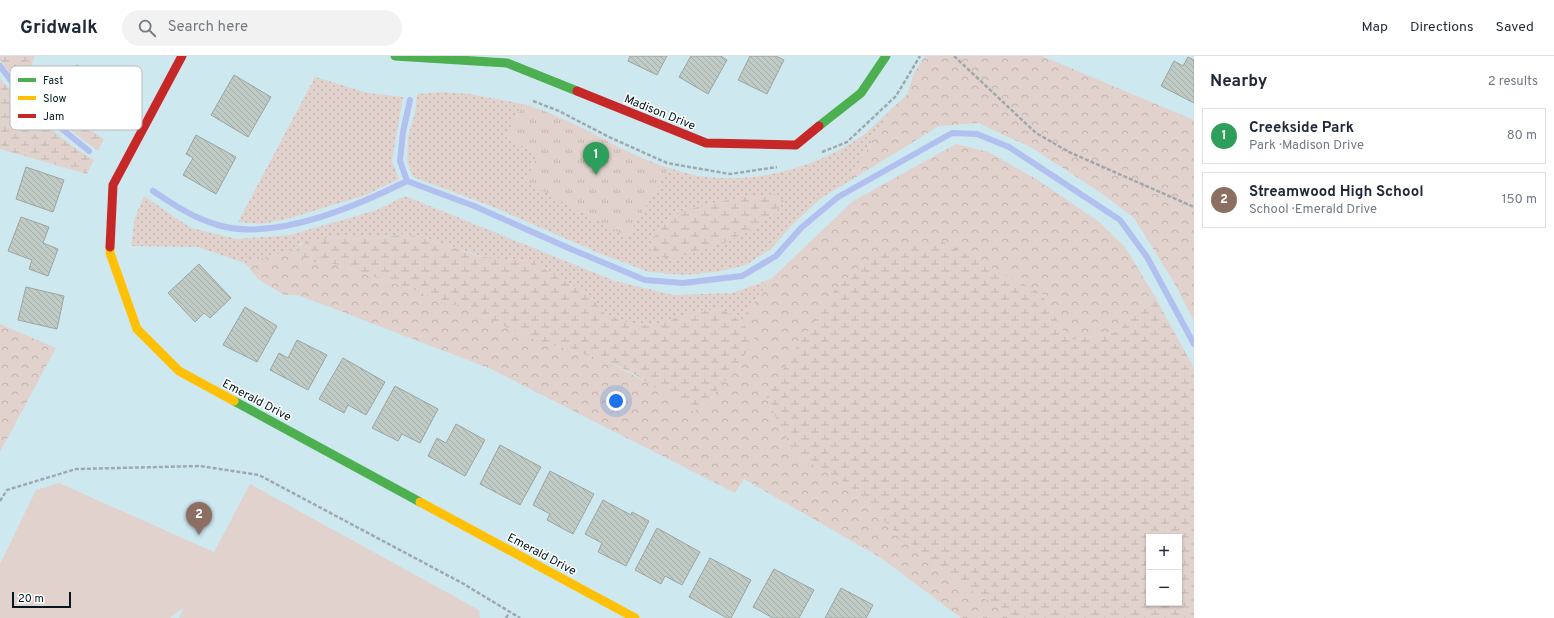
<!DOCTYPE html>
<html lang="en">
<head>
<meta charset="utf-8">
<style>
	body { margin:0; font-family:Overpass,sans-serif; background:#f2f2f3; color:#1f2937 }
	.controls { position:absolute; right:12px; bottom:12px; display:grid; overflow:hidden; border-radius:0px; box-shadow:0 1px 3px #0004 }
	.controls button { width:36px; height:36px; display:grid; place-items:center; padding:0; border:0; border-bottom:1px solid #e0e1e3; background:#fff; color:#1f2937; font:20px sans-serif }
	.scale { position:absolute; left:12px; bottom:10px; width:59px; box-sizing:border-box; padding-left:4px; border:2px solid #01181e; border-top:0; font-size:11px; line-height:14px; white-space:nowrap; color:#01181e; -webkit-text-stroke:3px #fff; paint-order:stroke }
	.you { position:absolute; left:616px; top:345px; width:14px; height:14px; margin:-10px; border:3px solid #fff; border-radius:50%; background:#1a73e8; box-shadow:0 0 0 6px #1a73e833 }
	.badge { display:grid; place-items:center; width:26px; height:26px; border-radius:50%; background:#496168; color:#fff; font-size:13px; font-weight:700 }
	.pin { position:absolute; translate:-50% -33px; filter:drop-shadow(0 1px 2px #0008) }
	.pin::after { content:''; position:absolute; top:21px; width:14px; height:12px; background:inherit; clip-path:polygon(0 0,100% 0,50% 100%) }
	.list { margin:0; padding:0; list-style:none }
	h2 { display:flex; justify-content:space-between; align-items:center; height:52px; margin:0; padding:0 16px; font-size:17px }
	h2 small { font-size:13px; font-weight:400; color:#747a83 }
	.list li { display:grid; grid-template-columns:26px 1fr auto; gap:12px; align-items:center; box-sizing:border-box; height:56px; margin:0 8px 8px; padding:0 8px; border:1px solid #e0e1e3; border-radius:0px }
	.list b { display:block; font-size:15px; white-space:nowrap }
	.list p { margin:0; font-size:13px; white-space:nowrap; color:#747a83 }
	.list em { font-size:13px; font-style:normal; color:#747a83 }
	.icon { flex:none; width:22px; height:22px; fill:none; stroke:currentColor; stroke-width:2; stroke-linecap:round; stroke-linejoin:round }
	.map { position:relative; flex:none; width:1194px; height:562px; overflow:hidden }
	header { display:flex; align-items:center; gap:24px; box-sizing:border-box; height:56px; padding:0 20px; background:#fff; border-bottom:1px solid #e0e1e3 }
	header strong { font-size:19px }
	nav { display:flex; gap:22px; margin-inline-start:auto; font-size:14px }
	.search { width:280px; height:36px; background:#f2f2f3; display:flex; align-items:center; gap:10px; box-sizing:border-box; padding:0 14px; border-radius:22px; color:#747a83; font-size:15px }
	main { display:flex }
	aside { flex:1; background:#fff }
	.map>svg:first-child { display:block }
	.grass { fill:url(#grass-dots) }
	.forest { fill:url(#forest-crowns) }
	.wetland { fill:url(#wetland-marsh); fill-rule:evenodd }
	.park { fill:url(#park-tufts) }
	.pitch { fill:#e2d2cd }
	.lines { fill:none; stroke-linecap:round; stroke-linejoin:round }
	.stream { stroke:#b1c0ee; stroke-width:6 }
	.building { fill:url(#building-back-hatch); stroke:#9ba5a0 }
	.path { stroke:#a0a8ae; stroke-width:2.5; stroke-dasharray:4 2; stroke-linecap:butt }
	.fast { stroke:#4caf50; stroke-width:9 }
	.slow { stroke:#ffc107; stroke-width:9 }
	.jam { stroke:#c62828; stroke-width:9 }
	.labels { text-anchor:middle; stroke-width:3; stroke-linejoin:round; paint-order:stroke }
	.street-label { font-size:12px; fill:#01181e; stroke:#fff }
	.key { fill:#fff; stroke:#b3babc; stroke-width:1 }
	.key-label { font-size:11px; fill:#01181e }
</style>
</head>
<body>
<header>
<strong>Gridwalk</strong>
<div class="search"><svg class="icon" aria-label="search" viewBox="0 0 24 24"><circle cx="10" cy="10" r="6"/><path d="M15 15l6 6"/></svg>Search here</div>
<nav><a>Map</a><a>Directions</a><a>Saved</a></nav>
</header>
<main>
<div class="map">
<svg width="1194" height="562" viewBox="0 0 1194 562">
	<defs>
		<pattern id="grass-dots" width="8" height="8" patternUnits="userSpaceOnUse"><rect width="8" height="8" fill="#e2d2cd"/><path d="M2 2h.1M6 6h.1" fill="none" stroke="#c0b4b0" stroke-width="1.8" stroke-linecap="round"/></pattern>
		<pattern id="forest-crowns" width="20" height="18" patternUnits="userSpaceOnUse"><rect width="20" height="18" fill="#e2d2cd"/><path d="M2 6a3 3 0 1 1 6 0M12 15a3 3 0 1 1 6 0" fill="none" stroke="#c0b4b0"/></pattern>
		<pattern id="wetland-marsh" width="20" height="14" patternUnits="userSpaceOnUse"><rect width="20" height="14" fill="#e2d2cd"/><path d="M1 5h8M5 5V1M11 12h8M15 12V8" fill="none" stroke="#c0b4b0"/></pattern>
		<pattern id="park-tufts" width="24" height="20" patternUnits="userSpaceOnUse"><rect width="24" height="20" fill="#e2d2cd"/><path d="M3 7l-1-3M5 7V3M7 7l1-3M15 17l-1-3M17 17v-4M19 17l1-3" fill="none" stroke="#c0b4b0"/></pattern>
		<pattern id="building-back-hatch" width="6" height="6" patternUnits="userSpaceOnUse"><rect width="6" height="6" fill="#c1cbc5"/><path d="M-1 5l2 2M0 0l6 6M5-1l2 2" fill="none" stroke="#a4aea9"/></pattern>
	</defs>
	<rect width="100%" height="100%" fill="#cee8f0"/>
	<path class="grass" d="M315,21L368,37L403,41L392,105L399,123L366,139L287,163L262,168L238,166Z
		M444,36L469,38L523,48L506,81L539,99L627,181L669,112C679,115 689,118 699,120C752,128 808,114 853,86C867,78 878,65 890,54L848,126L821,142L792,169L771,193L746,209L716,216L685,219L649,216L601,198L491,150L413,121L407,106L408,81L415,57L417,38Z
		M144,140L191,172L237,183L290,179L377,154L405,140L615,225L673,239L732,237L771,223L741,265L722,253L698,255L652,270L629,267L606,259L592,241L531,205L486,202L431,184L405,178L382,181H333L300,188L296,193L245,207L198,191L131,190L135,161Z"/>
	<path class="forest" d="M925,0H1042L1194,64V265L1172,223L1134,162L1101,137L1032,92L978,67L939,70L848,126L890,54L907,39L914,17Z
		M956,88L989,96L1036,123L1098,165L1125,191L1154,239L1117,276L1068,284L1042,238L794,397L849,429L893,474L964,530L1017,562H961L881,502L744,423L735,437L491,313L298,239H284L258,223L245,207L296,193L298,198L311,206L335,208L411,233L460,251L531,282L609,306L675,342L693,355L704,352L754,283L741,265L771,223L853,145Z
		M0,268L56,292L0,396Z"/>
	<path class="wetland" d="M0,0H35L26,22L80,67L104,83L98,95L28,41L0,4Z
		M0,22C21,50 63,86 94,104L87,118L0,93Z
		M775,138L784,145L775,158L751,174L724,187L672,203L653,199L652,185C656,179 662,166 668,163C696,147 743,141 775,138Z
		M405,178L431,184L481,201L531,205L592,241L606,259L629,267L652,270L698,255L722,253L741,265L754,283L744,300L704,352L693,355L632,317L609,306L531,282L460,251L411,233L335,208L311,206L298,198L296,193C308,178 361,181 380,181C389,181 397,179 405,178Z
		M941,185L1042,238L1068,284L1117,276L1154,239L1194,312V562H1017L964,530L893,474L849,429L794,397L766,342L793,297L834,235L875,198ZM1149,481H1179V547H1149Z"/>
	<path class="park" d="M523,48C575,62 618,96 669,112L627,181L524,125L539,99L506,81Z"/>
	<path class="pitch" d="M59,427L214,496L250,428L479,554L480,562H179L184,551L170,562H0V508L36,434Z"/>
	<g class="lines">
		<path class="stream" d="M0,10L24,42L89,95
			M407,125L400,105L403,76L410,44
			M153,135C174,149 193,162 218,169C274,186 357,150 407,125L474,150L573,194L645,224L683,227L742,220L776,200L801,172L838,141L952,77L977,78L1009,91L1120,164L1147,201L1194,288"/>
	</g>
	<path class="building" d="M630,0H667L657,19L628,5Z
		M691,0H721L727,4L708,38L679,21Z
		M750,0H776L784,4L767,38L738,24Z
		M1188,1L1194,4V47L1161,30L1174,5L1183,10Z
		M77,9L108,32L89,58L58,35Z
		M234,19L271,41L248,81L211,59Z
		M196,79L236,101L216,138L183,119L193,102L186,98Z
		M26,111L64,124L53,156L16,143Z
		M21,161L49,171L43,187L58,193L48,220L29,213L32,204L8,195Z
		M199,208L231,242L210,262L204,257L195,266L168,237Z
		M26,231L64,240L57,273L18,264Z
		M245,251L277,270L257,306L223,289Z
		M297,284L327,299L308,334L270,314L279,297L288,302Z
		M343,302L385,326L366,359L348,349L344,357L319,343Z
		M395,330L438,353L420,387L402,378L398,385L372,372Z
		M456,368L485,384L465,420L428,400L437,382L446,387Z
		M500,389L541,411L520,449L480,428Z
		M550,415L594,438L573,478L547,464L550,458L533,449Z
		M603,444L631,459L632,456L649,465L626,510L598,496L602,487L585,478Z
		M657,472L700,496L682,529L665,520L661,528L635,514Z
		M710,502L751,524L731,562H727L689,541Z
		M774,513L814,534L799,562H773L753,551Z
		M841,532L873,549L866,562H825Z"/>
	<g class="lines">
		<path class="path" d="M954,0L1036,77L1069,96L1194,151
			M533,45L559,55L609,81L667,107L730,118L777,111
			M822,96L847,86L896,40L920,0
			M0,445L7,434L76,413L200,410L259,419L462,527L520,562
			M506,562L509,557"/>
		<path class="fast" d="M395,0L507,7L577,35
			M819,70L861,37L886,0
			M234,345L420,446"/>
		<path class="slow" d="M110,191V197L137,273L179,315L234,345
			M420,446L635,562"/>
		<path class="jam" d="M577,35L706,87L796,89L819,70
			M110,191L113,129L182,0"/>
	</g>
	<g class="labels">
		<g class="street-label">
			<text transform="translate(660 56) rotate(22)" y="4">Madison Drive</text>
			<text transform="translate(257 344) rotate(28)" y="4">Emerald Drive</text>
			<text transform="translate(542 498) rotate(28)" y="4">Emerald Drive</text>
		</g>
	</g>
	<rect x="10" y="10" width="132" height="64" rx="6" class="key"/>
	<rect x="18" y="22" width="18" height="4" fill="#4caf50"/>
	<rect x="18" y="40" width="18" height="4" fill="#ffc107"/>
	<rect x="18" y="58" width="18" height="4" fill="#c62828"/>
	<g class="key-label">
		<text x="43" y="28">Fast</text>
		<text x="43" y="46">Slow</text>
		<text x="43" y="64">Jam</text>
	</g>
</svg>
<div class="controls">
<button>+</button>
<button>−</button>
</div>
<div class="scale">20 m</div>
<div class="you"></div>
<div class="pin badge" style="left:596px;top:119px;background:#2e9e5b">1</div>
<div class="pin badge" style="left:199px;top:479px;background:#8d6e63">2</div>
</div>
<aside>
<h2>Nearby<small>2 results</small></h2>
<ul class="list">
<li><span class="badge" style="background:#2e9e5b">1</span><div><b>Creekside Park</b><p>Park · Madison Drive</p></div><em>80 m</em></li>
<li><span class="badge" style="background:#8d6e63">2</span><div><b>Streamwood High School</b><p>School · Emerald Drive</p></div><em>150 m</em></li>
</ul>
</aside>
</main>
</body>
</html>
